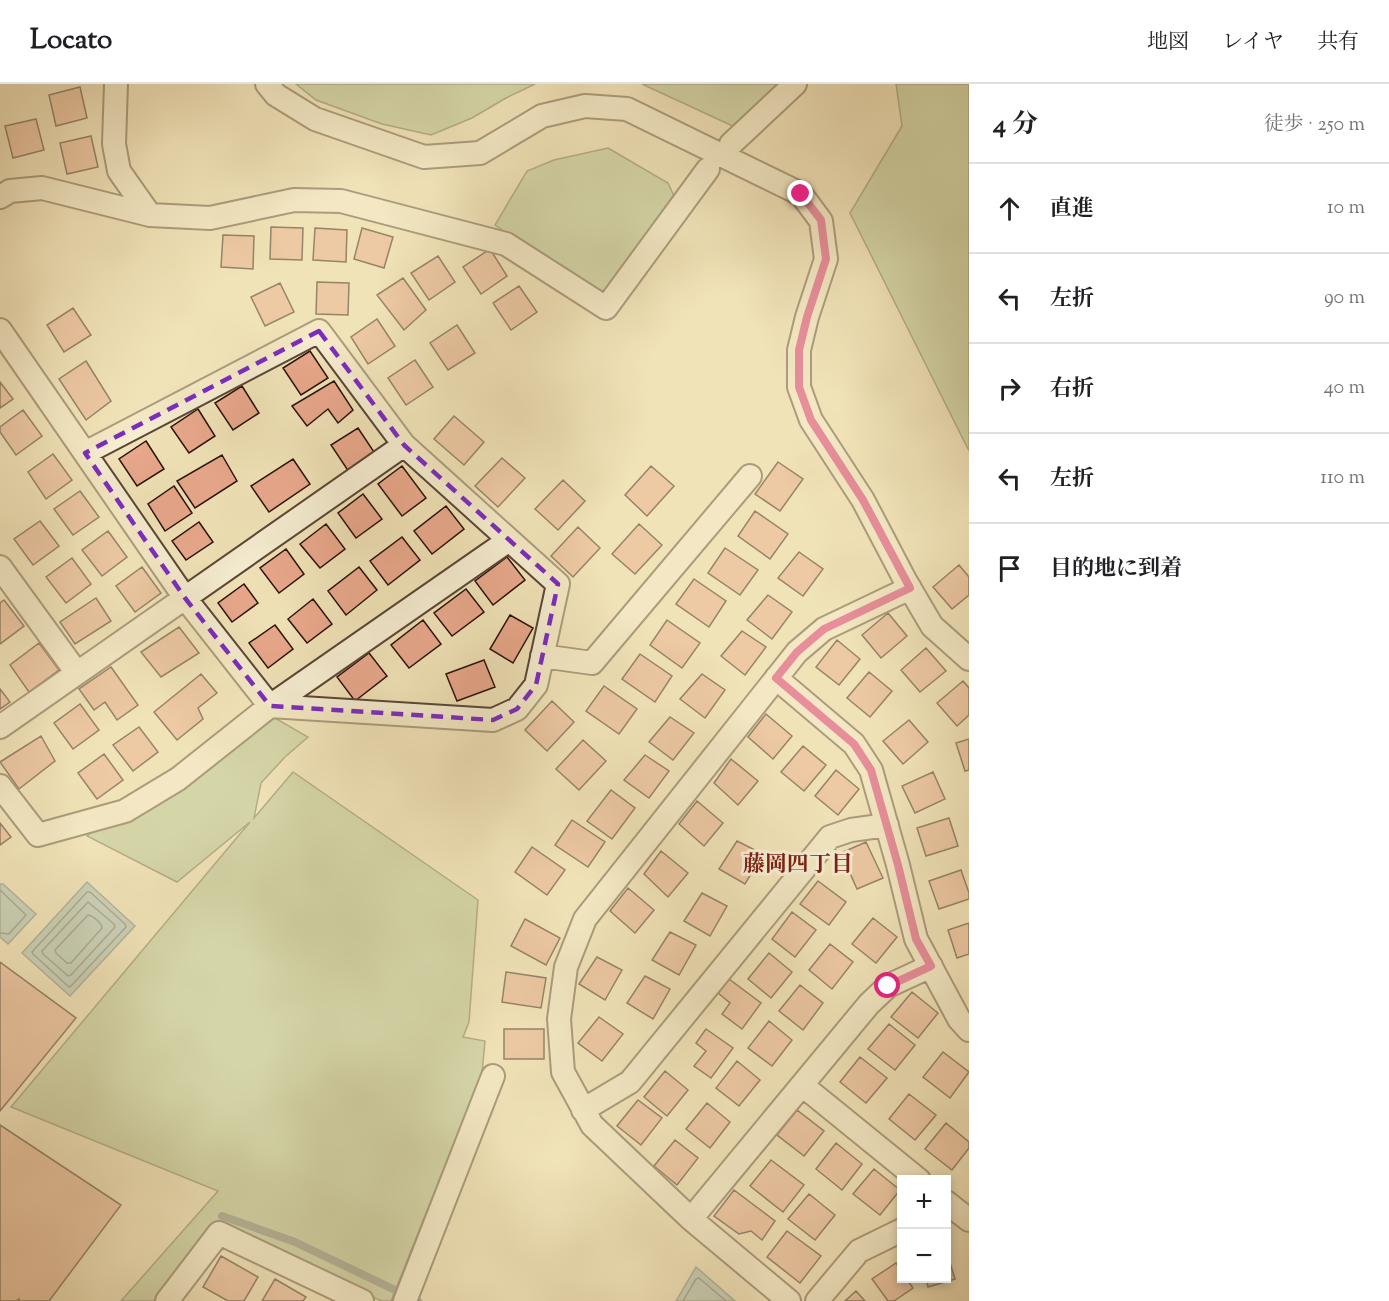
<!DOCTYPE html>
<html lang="ja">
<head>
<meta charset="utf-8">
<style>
	body { margin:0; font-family:"Sorts Mill Goudy","Noto Serif JP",serif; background:#f6f6f6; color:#202124 }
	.controls { position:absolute; right:18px; bottom:18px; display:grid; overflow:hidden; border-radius:0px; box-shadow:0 3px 9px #0003 }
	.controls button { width:54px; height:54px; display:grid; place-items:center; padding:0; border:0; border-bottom:2px solid #e0e0e0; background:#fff; color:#202124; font:30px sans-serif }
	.stop { position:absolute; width:18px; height:18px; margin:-14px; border:4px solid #db2777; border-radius:50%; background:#fff }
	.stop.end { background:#db2777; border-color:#fff; box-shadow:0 2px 6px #0008 }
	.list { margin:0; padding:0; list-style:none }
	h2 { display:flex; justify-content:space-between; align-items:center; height:78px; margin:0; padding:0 24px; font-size:26px }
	h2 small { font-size:20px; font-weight:400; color:#757577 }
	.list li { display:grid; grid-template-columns:39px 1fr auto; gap:18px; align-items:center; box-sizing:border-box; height:90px; padding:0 24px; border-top:2px solid #e0e0e0 }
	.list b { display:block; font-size:22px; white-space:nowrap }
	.list em { font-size:20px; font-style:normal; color:#757577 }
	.icon { flex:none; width:33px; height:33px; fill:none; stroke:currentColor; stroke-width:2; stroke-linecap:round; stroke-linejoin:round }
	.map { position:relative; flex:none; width:969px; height:1217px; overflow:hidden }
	header { display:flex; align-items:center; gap:36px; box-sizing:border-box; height:84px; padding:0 30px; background:#fff; border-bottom:2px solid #e0e0e0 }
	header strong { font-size:28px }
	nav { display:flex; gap:33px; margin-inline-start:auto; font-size:21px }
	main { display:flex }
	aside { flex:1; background:#fff }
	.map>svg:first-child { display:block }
	.green { fill:#b3c594; stroke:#6e6c4e; stroke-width:1.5 }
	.water { fill:#9ebcb8; stroke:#6f7872; stroke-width:1.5 }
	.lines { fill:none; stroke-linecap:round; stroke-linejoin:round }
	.shore { stroke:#636760; stroke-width:1.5 }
	.stream { stroke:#6f7872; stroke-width:8 }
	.building { fill:#e9a88c; stroke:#281209; stroke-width:1.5 }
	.street-casing { stroke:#5a4635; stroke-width:26 }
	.street { stroke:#f6edd1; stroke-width:22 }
	.route { stroke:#db2777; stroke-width:8 }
	.marked { fill:none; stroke:#7b2cbf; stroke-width:4.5; stroke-dasharray:12 8; stroke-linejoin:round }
	.labels { text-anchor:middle; stroke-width:6; stroke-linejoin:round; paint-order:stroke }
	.neighbourhood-label { font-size:22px; font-weight:bold; fill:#7a1f14; stroke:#f6edd1 }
</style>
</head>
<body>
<header>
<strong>Locato</strong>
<nav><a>地図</a><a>レイヤ</a><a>共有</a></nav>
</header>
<main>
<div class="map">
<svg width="969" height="1217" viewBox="0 0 969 1217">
	<rect width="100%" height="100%" fill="#f1e3b8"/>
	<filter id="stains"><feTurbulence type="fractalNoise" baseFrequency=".00333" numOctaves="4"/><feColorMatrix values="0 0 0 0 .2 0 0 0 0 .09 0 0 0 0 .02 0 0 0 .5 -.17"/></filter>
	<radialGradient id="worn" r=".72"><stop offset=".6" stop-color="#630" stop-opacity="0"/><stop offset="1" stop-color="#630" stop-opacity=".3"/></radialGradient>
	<path class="green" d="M296,0H535L506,14L472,34L431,51L382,40L316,16Z
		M642,0H779L737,44Z
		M896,0H969V367L850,129L902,42Z
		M608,64L668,99L674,112L609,221L495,141L527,87L554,76Z
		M263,627L308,653L285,673L261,699L254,734L293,688L478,816L469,938L463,953L485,957L482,989L391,1217H382L219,1149L160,1217H121L218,1107L11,1023L250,738L177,798L87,752Z"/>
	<path class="water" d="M87,798L135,842L70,912L22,869Z
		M0,800H3L36,830L8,860L0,853Z
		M696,1183L735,1217H676Z"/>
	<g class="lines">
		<path class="shore" d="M0,806L26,831L9,850L0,849
			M87,808H90L125,840L126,843L71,902L69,903L33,870L32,868Z
			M88,818L114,840L115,843L71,891L68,892L43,870L42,867Z
			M88,831C93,832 102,839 102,844L71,879H67L56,869L55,866Z
			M683,1217L696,1195L699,1194L726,1217"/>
		<path class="stream" d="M222,1132L295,1158L418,1217"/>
	</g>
	<path class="building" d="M80,3L87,34L56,42L49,11Z
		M36,35L44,66L13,74L5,42Z
		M91,52L98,83L67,90L60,59Z
		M271,143L303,144L302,176L270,175Z
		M315,144L347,146L346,178L313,176Z
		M362,144L393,153L384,184L354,175Z
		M223,151L254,152L253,185L221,183Z
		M490,165L507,192L481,210L463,183Z
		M438,172L455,198L429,216L411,189Z
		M403,194L426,226L404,246L377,211Z
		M317,198L349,199L348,231L316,230Z
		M280,199L294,228L265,242L251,213Z
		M519,202L537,228L511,246L493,219Z
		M73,224L91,251L64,268L47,241Z
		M377,235L395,262L368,280L351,253Z
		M457,241L475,269L448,286L430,259Z
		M310,267L328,294L301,311L283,284Z
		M415,276L433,303L406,321L388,294Z
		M86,277L111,317L86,336L59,295Z
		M334,297L353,326L338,339L328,325L307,342L292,322Z
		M0,298L13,315L0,324Z
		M242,302L259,329L233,346L215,319Z
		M198,325L215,352L189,369L171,343Z
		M23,326L42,352L16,371L0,348V343Z
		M454,332L484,358L464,381L434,355Z
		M358,344L376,371L349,388L331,361Z
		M146,357L164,385L137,402L119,375Z
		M53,370L72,396L46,415L28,388Z
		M222,371L237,397L195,424L177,397Z
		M502,374L525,394L498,423L475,402Z
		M293,375L310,400L269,428L251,402Z
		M778,378L803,395L780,427L755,410Z
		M402,382L426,414L402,432L378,400Z
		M651,382L674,402L647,432L625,411Z
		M563,396L585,417L558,446L535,425Z
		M174,402L192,429L165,447L148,420Z
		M80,407L99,433L73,451L54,425Z
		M363,410L382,435L356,454L338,429Z
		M446,422L464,445L432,470L414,447Z
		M755,427L788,450L770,475L738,452Z
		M40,437L59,462L33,481L14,455Z
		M199,438L213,458L186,476L172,457Z
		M326,440L345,465L320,484L300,460Z
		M639,440L662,461L635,490L612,470Z
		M578,443L600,464L573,493L551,472Z
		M108,447L127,473L102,492L82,466Z
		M402,453L420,476L388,501L370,477Z
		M725,464L758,486L740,511L708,489Z
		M286,465L304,490L279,509L260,484Z
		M799,468L823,485L803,512L778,494Z
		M507,473L525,496L493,521L475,497Z
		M72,474L91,500L66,519L46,493Z
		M959,481L969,493V511L952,525L933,503Z
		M142,483L161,509L135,528L116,502Z
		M359,483L377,506L346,531L328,507Z
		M694,495L726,517L709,543L676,520Z
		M244,500L258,519L232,538L218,519Z
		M466,505L484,528L452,552L434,529Z
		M768,511L792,528L772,555L747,536Z
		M96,514L111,537L75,560L60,538Z
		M313,515L332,540L307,559L288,535Z
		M4,516L24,542L0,560V519Z
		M888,529L907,552L881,574L862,551Z
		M510,531L533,544L513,579L490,565Z
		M423,536L441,560L409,584L391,561Z
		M667,536L700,559L682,584L650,561Z
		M275,541L293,565L268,584L249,559Z
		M179,543L199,569L161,593L141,568Z
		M742,547L766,563L745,591L721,572Z
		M837,556L860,575L839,601L816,583Z
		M39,559L59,586L29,608L10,581Z
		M926,564L946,587L920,608L901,586Z
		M369,569L387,592L355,617L337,593Z
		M640,570L672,592L655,618L622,595Z
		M484,576L495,603L457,617L446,590Z
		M111,583L138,621L117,636L105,618L94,626L79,605Z
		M869,588L892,607L870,633L847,614Z
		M201,590L217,609L198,624L203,635L177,656L154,628Z
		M702,590L725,606L705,634L680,615Z
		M963,597L969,604V631L957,642L937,619Z
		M604,602L637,625L619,650L586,627Z
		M0,605L10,618L0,625Z
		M552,617L574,638L547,667L525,646Z
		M80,620L99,646L73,665L54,639Z
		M766,630L792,652L773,675L748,653Z
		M670,633L694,649L673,676L649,658Z
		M909,636L928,658L903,680L883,657Z
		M139,643L158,668L133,687L113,661Z
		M41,652L55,677L19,705L0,678Z
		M969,655V686L965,687L956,659Z
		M583,656L606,677L579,706L556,685Z
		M803,662L826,681L804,707L781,688Z
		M104,670L123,696L97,715L78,689Z
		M645,671L669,687L649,714L624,696Z
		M731,675L758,697L738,721L714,699Z
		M836,686L859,705L838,731L815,712Z
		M933,688L945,715L915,729L902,702Z
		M611,706L635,724L612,755L587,737Z
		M697,717L723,739L704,762L679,740Z
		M949,734L958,762L926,772L917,744Z
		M572,736L605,758L588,783L555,761Z
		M0,739L11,753L0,761Z
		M737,757L763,770L745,800L719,785Z
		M866,758L883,794L857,805L841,769Z
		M532,763L565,786L547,811L515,788Z
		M661,767L688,789L668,813L644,790Z
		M961,786L969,809V815L939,825L929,797Z
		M818,797L846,818L829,841L800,820Z
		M628,804L654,826L635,849L610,827Z
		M702,809L727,822L710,852L684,837Z
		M792,828L816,846L795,873L772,855Z
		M873,834L897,853L876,879L852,860Z
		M525,835L560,854L546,881L511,862Z
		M969,839V870L957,874L948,846Z
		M670,848L696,861L679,891L652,876Z
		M830,860L853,878L832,905L809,886Z
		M769,869L792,888L771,914L748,895Z
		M597,873L622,886L605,916L579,900Z
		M0,878L76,934L0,1027Z
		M506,888L546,894L541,924L502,918Z
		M645,892L670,905L653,935L627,919Z
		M729,895L761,919L742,945L722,930L730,919L718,909Z
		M800,901L823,919L803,946L779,927Z
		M912,908L938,929L918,954L891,933Z
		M599,933L623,950L602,977L578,959Z
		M769,937L792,956L772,982L748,964Z
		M889,940L915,961L895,986L868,965Z
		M504,945H544V975H504Z
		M706,945L733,964L711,994L694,982L706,967L696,959Z
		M943,968L969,988L950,1014L923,993Z
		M860,973L887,994L866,1019L840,998Z
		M737,977L760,996L739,1022L716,1004Z
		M665,987L688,1006L667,1032L644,1013Z
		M909,1010L936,1031L915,1056L889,1035Z
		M638,1016L662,1034L641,1061L617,1042Z
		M707,1019L730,1038L710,1064L686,1045Z
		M797,1026L824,1047L804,1072L777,1051Z
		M946,1039L969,1058V1064L952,1086L925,1065Z
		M0,1041L121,1121L49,1217H19V1215L16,1217H0Z
		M675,1056L698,1074L677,1101L654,1082Z
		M836,1059L862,1080L842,1106L816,1085Z
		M771,1076L804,1101L783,1128L750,1102Z
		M874,1085L900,1106L880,1131L853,1110Z
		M734,1106L775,1137L762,1156L751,1147L739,1150L714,1132Z
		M809,1110L835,1131L815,1156L788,1135Z
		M787,1147L821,1172L800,1199L767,1173Z
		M946,1166L955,1195L928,1203L926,1194H946Z
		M221,1172L258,1193L244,1217H228L203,1203Z
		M896,1179L902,1188V1194H906L913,1204L894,1217H888L872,1195Z
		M275,1195L306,1213L303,1217H262Z
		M856,1207L865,1217H845Z"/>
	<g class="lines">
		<defs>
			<path id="street" d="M116,0L114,60L119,87L150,131
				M267,0L276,11L315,35L424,73L480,69L542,32L585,22L627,25L801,110L821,137L826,175L807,233L799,266V303L811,336L863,416L905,496L932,542L969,575
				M731,60L795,0
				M0,113L10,107L42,104L150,131L210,134L294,116L341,117L506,160L606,224L708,85
				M0,246L185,514L270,622L493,636L517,625L536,601L558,500L404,361L319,247L85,369
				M0,483L77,589
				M542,572L592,579L750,392
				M776,594L854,660L871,686L898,781L916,855L959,935L969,946
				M0,643L404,361
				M0,702L38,751L125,727L178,695L270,622L509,456
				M802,1001L919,1096
				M583,1026L630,998L830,753L851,746L887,741
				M946,1118L969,1136
				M691,1135L869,920L888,902L931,882
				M167,1217L219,1149L362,1217
				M405,1217L493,992
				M789,1217L691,1135L592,1041L563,988L559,935L566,883L585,835L797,568L824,545L910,504
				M817,1217L859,1167L902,1146"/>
		</defs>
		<use href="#street" class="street-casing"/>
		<use href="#street" class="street"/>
	</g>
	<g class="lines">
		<path class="route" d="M801,110L821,136L826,175L807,233L799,266V303L811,336L863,416L910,504L824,545L797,568L776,594L854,660L871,686L898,781L916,855L931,882L888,902"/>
	</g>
	<path d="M0 0H969V1217H0ZM319,247L404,361L558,500L536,601L517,625L493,636L270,622L185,514L85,369Z" fill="#f1e3b8" fill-opacity=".55" fill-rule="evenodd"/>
	<path class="marked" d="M319,247L404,361L558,500L536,601L517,625L493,636L270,622L185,514L85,369Z"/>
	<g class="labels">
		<g class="neighbourhood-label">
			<text x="798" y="787">藤岡四丁目</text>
		</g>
	</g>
	<rect width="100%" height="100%" filter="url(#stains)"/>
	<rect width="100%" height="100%" fill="url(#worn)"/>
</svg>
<div class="controls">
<button>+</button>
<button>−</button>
</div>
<div class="stop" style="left:888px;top:902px"></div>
<div class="stop end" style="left:801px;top:110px"></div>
</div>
<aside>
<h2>4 分<small>徒歩 · 250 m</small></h2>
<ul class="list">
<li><svg class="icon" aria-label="ahead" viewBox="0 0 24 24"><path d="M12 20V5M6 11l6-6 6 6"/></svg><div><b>直進</b></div><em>10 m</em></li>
<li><svg class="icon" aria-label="left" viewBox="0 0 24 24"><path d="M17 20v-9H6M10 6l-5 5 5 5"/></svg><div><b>左折</b></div><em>90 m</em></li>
<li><svg class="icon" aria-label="right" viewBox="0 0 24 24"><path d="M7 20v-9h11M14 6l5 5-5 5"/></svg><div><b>右折</b></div><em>40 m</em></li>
<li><svg class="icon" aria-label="left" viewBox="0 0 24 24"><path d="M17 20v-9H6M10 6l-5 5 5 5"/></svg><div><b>左折</b></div><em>110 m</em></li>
<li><svg class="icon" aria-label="arrive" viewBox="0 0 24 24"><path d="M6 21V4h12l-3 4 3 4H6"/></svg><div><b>目的地に到着</b></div></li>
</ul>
</aside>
</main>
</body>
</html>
